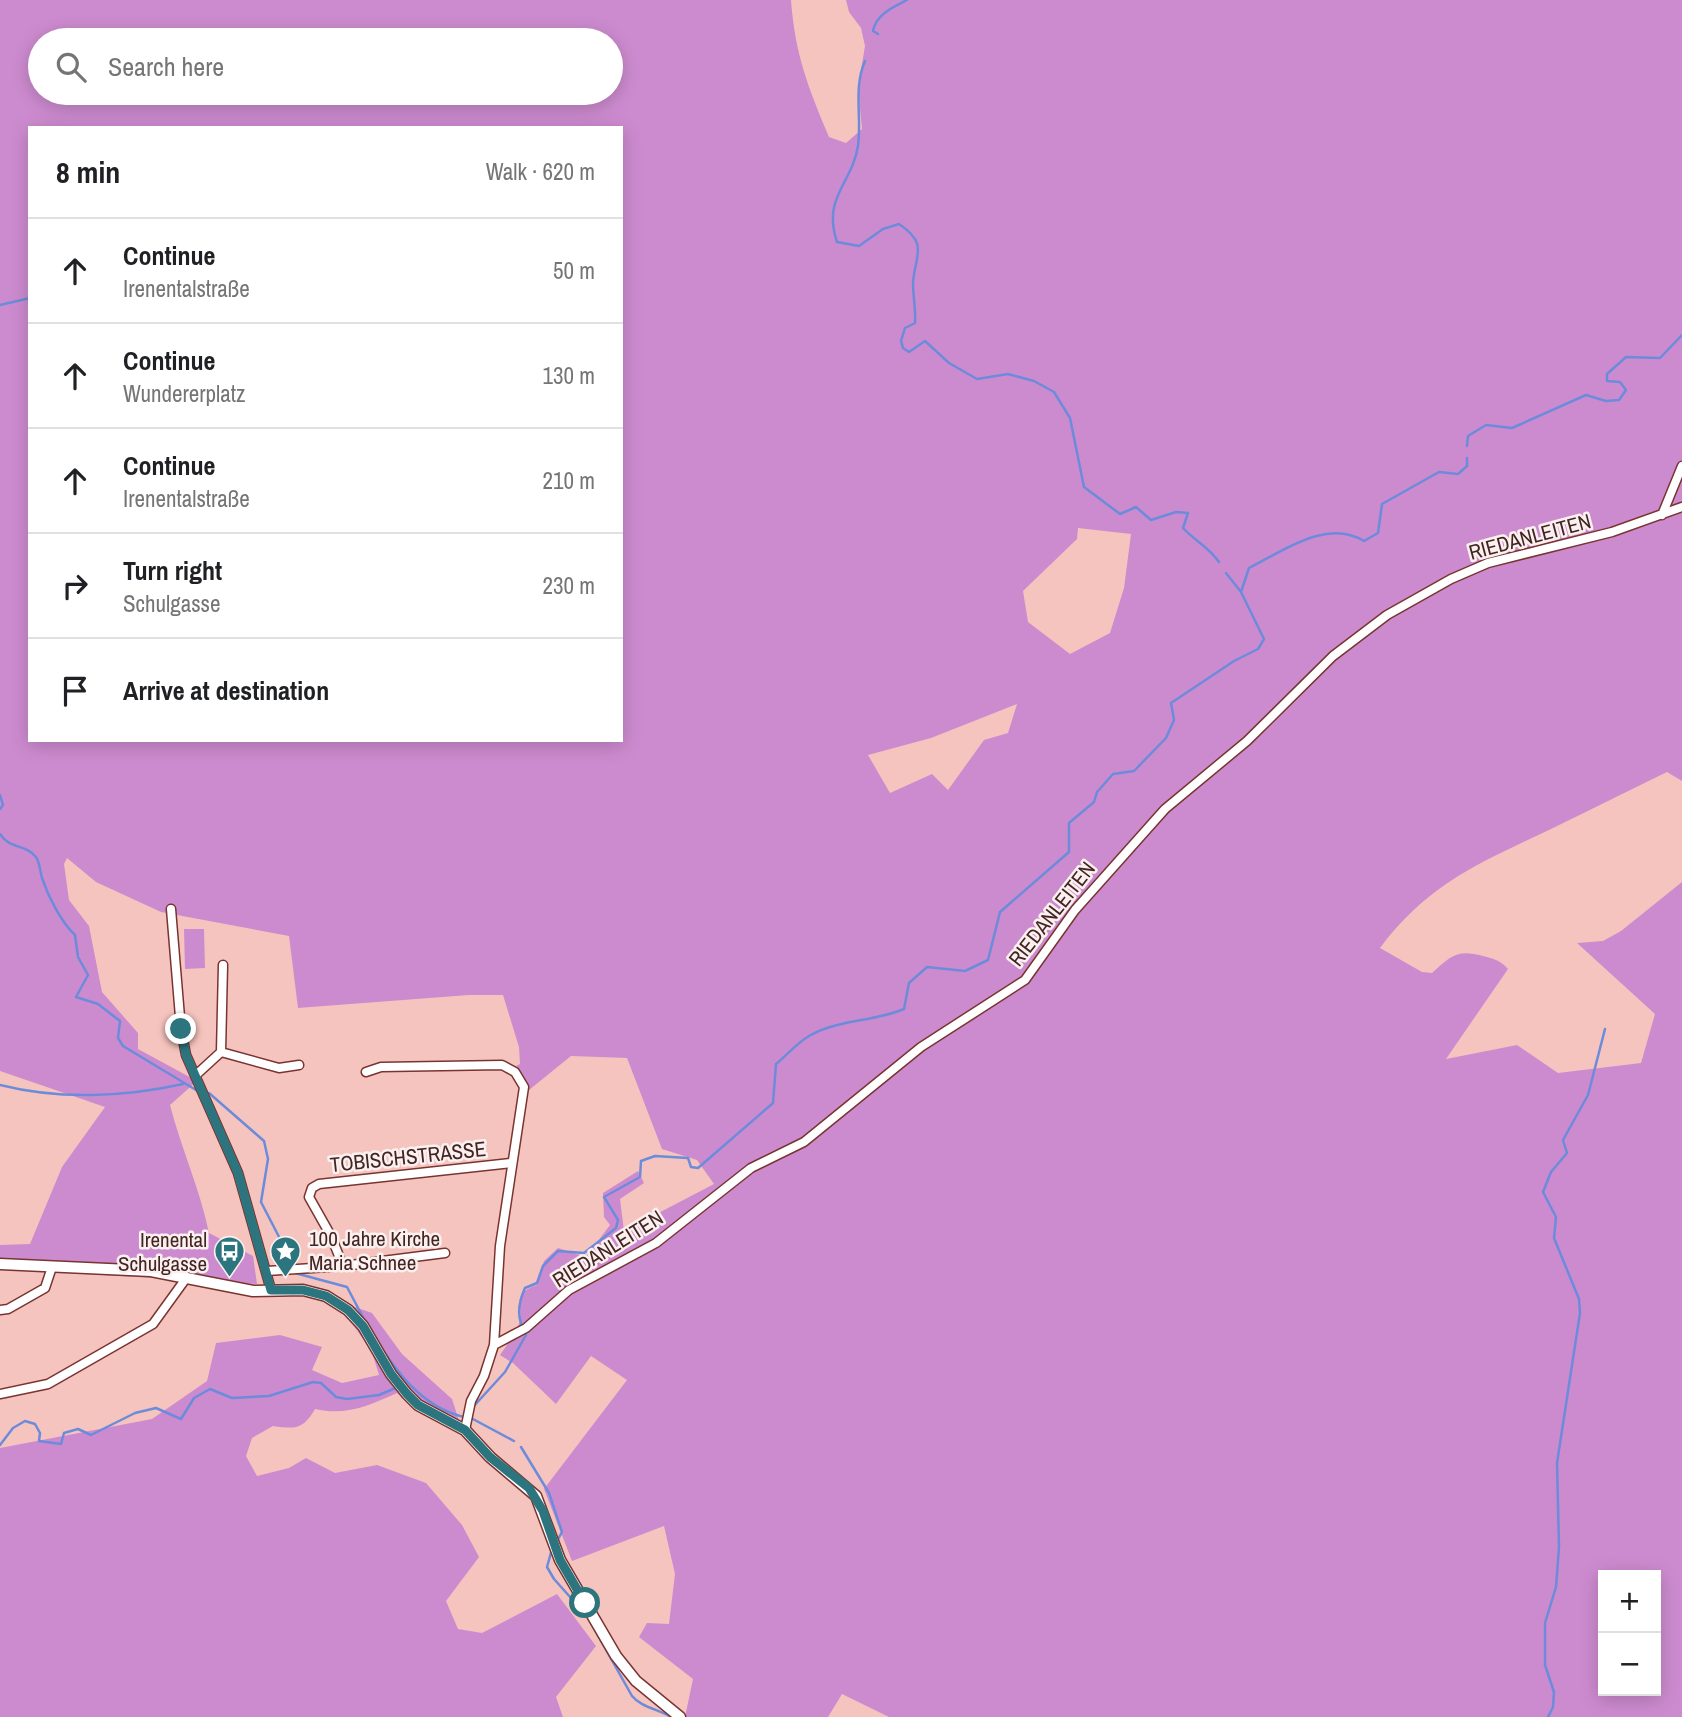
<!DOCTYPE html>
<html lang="en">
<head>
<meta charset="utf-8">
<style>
	body { margin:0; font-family:"Archivo Narrow",sans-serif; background:#f6f6f6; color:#202124 }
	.controls { position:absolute; right:21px; bottom:21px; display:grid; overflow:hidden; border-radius:0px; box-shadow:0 4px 18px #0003 }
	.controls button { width:63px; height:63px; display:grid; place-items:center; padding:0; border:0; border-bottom:2px solid #e0e0e0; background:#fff; color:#202124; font:35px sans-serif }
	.stop { position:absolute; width:21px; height:21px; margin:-16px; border:5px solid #2d757e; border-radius:50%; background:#fff }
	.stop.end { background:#2d757e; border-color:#fff; box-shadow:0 2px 7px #0008 }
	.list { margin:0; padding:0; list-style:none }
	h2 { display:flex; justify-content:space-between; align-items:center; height:91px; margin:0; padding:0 28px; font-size:30px }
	h2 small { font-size:23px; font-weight:400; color:#757577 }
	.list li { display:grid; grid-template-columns:46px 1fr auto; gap:21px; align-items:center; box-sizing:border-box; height:105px; padding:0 28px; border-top:2px solid #e0e0e0 }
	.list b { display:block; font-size:26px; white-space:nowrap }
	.list p { margin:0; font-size:23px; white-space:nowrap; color:#757577 }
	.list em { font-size:23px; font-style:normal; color:#757577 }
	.icon { flex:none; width:38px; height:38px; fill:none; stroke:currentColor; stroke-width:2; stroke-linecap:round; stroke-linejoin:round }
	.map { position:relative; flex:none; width:1682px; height:1717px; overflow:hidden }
	.search { position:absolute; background:#fff; box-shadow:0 4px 18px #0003; left:28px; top:28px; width:595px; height:77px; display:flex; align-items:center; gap:18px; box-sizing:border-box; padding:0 24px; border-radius:38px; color:#757577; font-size:26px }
	.panel { position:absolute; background:#fff; box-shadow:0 4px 18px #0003; left:28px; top:126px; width:595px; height:616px; border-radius:0px }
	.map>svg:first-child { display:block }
	.green { fill:#cd8bcf; fill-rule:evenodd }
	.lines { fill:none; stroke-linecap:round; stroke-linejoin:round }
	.stream { stroke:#6c8cdb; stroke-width:2.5 }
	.minor-casing { stroke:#793430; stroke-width:11 }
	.tertiary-casing { stroke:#793430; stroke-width:13 }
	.minor { stroke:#fff; stroke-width:8 }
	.tertiary { stroke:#fff; stroke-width:10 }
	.route { stroke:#2d757e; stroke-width:9 }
	.labels { text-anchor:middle; stroke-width:5; stroke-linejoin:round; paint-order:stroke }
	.street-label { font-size:21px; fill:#432421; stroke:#f9f0ef }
	.poi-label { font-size:21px; fill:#432421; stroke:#f9f0ef; text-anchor:start }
</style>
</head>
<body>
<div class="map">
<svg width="1682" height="1717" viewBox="0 0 1682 1717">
	<rect width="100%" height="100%" fill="#f6c4be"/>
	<path class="green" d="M0,0H791C795,54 808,87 829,137L846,143L862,129L858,88L865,46L861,28L849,12L846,0H1682V781L1667,772C1628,791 1590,810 1551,829C1480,863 1429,883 1380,948L1422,972L1432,973C1451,956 1457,949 1483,956C1494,959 1500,960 1508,969L1446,1059L1517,1045L1558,1073L1641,1063L1655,1014L1577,943L1603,941L1621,931L1682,882V1717H889L842,1694L828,1717H685L693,1679L639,1637L647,1623L669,1624L675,1574L664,1526L572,1561L544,1489L627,1380L591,1356L556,1404L513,1363L500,1355C506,1346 514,1336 518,1326C527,1308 507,1295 537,1285L544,1261L558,1248L586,1257L610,1225L604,1217L603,1193L638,1171L644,1183L620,1199L624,1231L714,1184L697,1160L662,1149L627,1058L571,1056L529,1090L516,1066L520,1064L519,1047L503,995H469L298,1008L289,936L161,912L96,882L67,858L64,864L69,900L89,926L102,992L138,1033V1049L197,1081L170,1105C181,1148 200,1189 209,1233L253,1256L257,1284L0,1269V1245L30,1244L62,1167L105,1107L0,1071ZM40,40H611V93H40ZM30,128H621V740H30ZM1078,528L1131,534L1124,588L1110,633L1070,654L1028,622L1023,591L1077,539ZM1017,704L1008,733L984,740L948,790L932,774L890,793L868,755L931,738ZM1603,1575H1656V1691H1603Z
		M184,929H204L205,968L185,969Z
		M352,1306L372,1313L402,1354L452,1399L463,1433L413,1408L397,1393C368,1406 346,1416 315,1409C303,1430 295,1429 273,1426L252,1438L246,1456L257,1476L289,1468L306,1458L335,1473L377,1465L426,1483L462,1525L479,1557L446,1601L458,1629L482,1633L557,1594L596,1646L556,1697L563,1717H0V1448L152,1419L207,1381L216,1343L280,1335L322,1347L312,1370L342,1383L379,1375L371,1349L346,1316Z"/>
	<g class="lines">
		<path class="stream" d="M878,34L873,31C876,14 894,7 907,0
			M865,61C853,88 862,117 858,146C852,184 822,197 837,242L859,246L883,229L899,224C929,244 915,255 913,283C913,296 916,310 915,323L905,328L901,341L903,348L909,352L925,341L949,363L977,379L1008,374L1034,381L1054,392L1070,418L1084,487L1120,514L1136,507L1151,520L1176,512L1188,513L1183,528C1195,541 1209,547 1219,562
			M0,305L30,298
			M1467,446L1468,436L1486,425L1512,428L1586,395L1606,401L1619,400L1626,390L1620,382L1607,381V374L1626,357L1660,358L1682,335
			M1226,573L1241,592
			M0,795L3,805L0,809
			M0,834C9,849 26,844 36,857C40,863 40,871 42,878C48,896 61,922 75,935L78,957L88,975L76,997L98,1004L120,1021L118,1038L123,1046L196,1090
			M0,1085C59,1100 125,1097 183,1084
			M209,1093L264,1141L268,1159L261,1202L293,1264
			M295,1273L347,1287L366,1323
			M373,1335C395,1370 421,1407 464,1417
			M473,1407L505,1372L526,1335C517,1318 517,1306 525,1288L537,1283L543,1266L558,1251L584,1253L616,1228L618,1220L604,1197L640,1177L641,1161L655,1156L688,1158L691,1167L698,1168L773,1103L776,1064C787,1055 797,1043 809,1036C838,1019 874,1022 904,1009L909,983L927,967L965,971L988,960L1000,912L1069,852V823L1094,802L1097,792L1113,774L1134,771L1166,738L1174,720L1171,703L1234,661L1258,649L1264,639L1241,592L1249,568C1283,551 1327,518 1364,541L1378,533L1382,504L1439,472L1458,474L1467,466V458
			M471,1418L514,1441
			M0,1445L13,1428L25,1421L35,1424L40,1433L39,1441L61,1444L64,1433L78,1429L91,1435L135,1413L156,1408L181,1419L194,1398L210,1389L232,1398L269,1396L313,1382L321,1383L336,1397L347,1399L379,1395L398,1387
			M521,1447L549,1493L562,1532L557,1541
			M552,1549L547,1567L554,1579L587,1616L632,1696C641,1707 658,1709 671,1717
			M1548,1717L1553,1707L1554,1692L1545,1665V1623L1556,1587L1559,1547L1557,1463L1580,1313L1579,1299L1554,1238L1556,1217L1543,1192L1551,1172L1567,1153L1563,1140L1588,1095L1605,1029"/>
		<defs>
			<path id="minor" d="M1662,515L1682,466
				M171,909L181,1029L186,1055L238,1173L271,1290
				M221,1052L223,965
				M366,1072L381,1067L502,1065L515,1072L524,1087L500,1246L494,1345L484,1376L471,1401L465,1430
				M197,1074L221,1052L279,1068L299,1065
				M343,1266L445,1253
				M267,1271L343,1266L331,1236L309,1197L312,1188L319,1184L511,1163
				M0,1310L8,1309L45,1288L52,1267
				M494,1345L526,1328L569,1290L656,1243L751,1168L804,1142L921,1047L1025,980L1075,910L1165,809L1247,741L1333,656L1387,615L1451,579L1488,563L1612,532L1682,507
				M0,1394L48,1384L153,1324L187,1277"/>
			<path id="tertiary" d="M0,1264L151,1271L253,1291L303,1290L326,1296L348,1310L363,1326L391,1374L407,1394L418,1405L465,1430L490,1457L536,1496L560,1560L616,1656L636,1681L680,1717"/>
		</defs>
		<use href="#minor" class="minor-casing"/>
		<use href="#tertiary" class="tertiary-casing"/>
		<use href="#minor" class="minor"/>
		<use href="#tertiary" class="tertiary"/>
	</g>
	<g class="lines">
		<path class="route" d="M181,1029L186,1055L238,1173L271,1290H303L326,1296L348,1310L363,1326L391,1374L407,1394L418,1405L465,1430L490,1457L529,1488L543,1511L560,1560L585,1603"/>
	</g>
	<defs>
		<symbol id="sight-pin" viewBox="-11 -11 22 30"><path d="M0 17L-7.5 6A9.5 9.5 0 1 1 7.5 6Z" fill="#2d757e" stroke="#f9f0ef"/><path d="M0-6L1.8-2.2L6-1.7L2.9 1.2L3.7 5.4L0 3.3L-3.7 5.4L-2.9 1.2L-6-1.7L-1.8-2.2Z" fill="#fff"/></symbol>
		<symbol id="bus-pin" viewBox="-11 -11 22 30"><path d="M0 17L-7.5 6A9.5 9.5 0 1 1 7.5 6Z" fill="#2d757e" stroke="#f9f0ef"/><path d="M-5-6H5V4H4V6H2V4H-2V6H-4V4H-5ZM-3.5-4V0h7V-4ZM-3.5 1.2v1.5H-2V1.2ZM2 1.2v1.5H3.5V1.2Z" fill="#fff"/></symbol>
	</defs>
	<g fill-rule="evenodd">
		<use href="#sight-pin" x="268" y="1234" width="35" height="47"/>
		<use href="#bus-pin" x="212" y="1234" width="35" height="47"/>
	</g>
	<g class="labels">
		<g class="street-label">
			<text transform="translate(1530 537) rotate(-15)" y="7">RIEDANLEITEN</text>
			<text transform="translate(1052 914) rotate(-52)" y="7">RIEDANLEITEN</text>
			<text transform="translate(408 1157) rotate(-6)" y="7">TOBISCHSTRASSE</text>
			<text transform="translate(608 1249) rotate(-32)" y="7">RIEDANLEITEN</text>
		</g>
		<g class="poi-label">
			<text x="309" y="1246">100 Jahre Kirche<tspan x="309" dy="24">Maria Schnee</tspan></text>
			<text x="207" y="1247" text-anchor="end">Irenental<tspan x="207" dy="24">Schulgasse</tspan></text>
		</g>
	</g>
</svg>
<div class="controls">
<button>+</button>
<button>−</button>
</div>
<div class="stop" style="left:585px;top:1603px"></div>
<div class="stop end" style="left:181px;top:1029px"></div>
<div class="search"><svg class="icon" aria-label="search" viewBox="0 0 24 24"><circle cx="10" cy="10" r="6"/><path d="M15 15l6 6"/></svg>Search here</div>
<section class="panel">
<h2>8 min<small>Walk · 620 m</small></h2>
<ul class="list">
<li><svg class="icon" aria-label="ahead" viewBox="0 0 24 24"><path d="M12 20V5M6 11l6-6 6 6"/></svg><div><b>Continue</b><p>Irenentalstraße</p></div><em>50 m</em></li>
<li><svg class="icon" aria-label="ahead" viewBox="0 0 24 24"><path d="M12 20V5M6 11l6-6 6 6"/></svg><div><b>Continue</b><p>Wundererplatz</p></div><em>130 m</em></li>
<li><svg class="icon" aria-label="ahead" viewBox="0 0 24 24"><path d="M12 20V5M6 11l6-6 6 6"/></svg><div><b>Continue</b><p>Irenentalstraße</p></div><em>210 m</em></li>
<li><svg class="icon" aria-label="right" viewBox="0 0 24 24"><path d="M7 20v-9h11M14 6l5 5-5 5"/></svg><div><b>Turn right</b><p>Schulgasse</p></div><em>230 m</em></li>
<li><svg class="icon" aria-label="arrive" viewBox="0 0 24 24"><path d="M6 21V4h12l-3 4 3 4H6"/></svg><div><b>Arrive at destination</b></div></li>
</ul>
</section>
</div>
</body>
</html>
